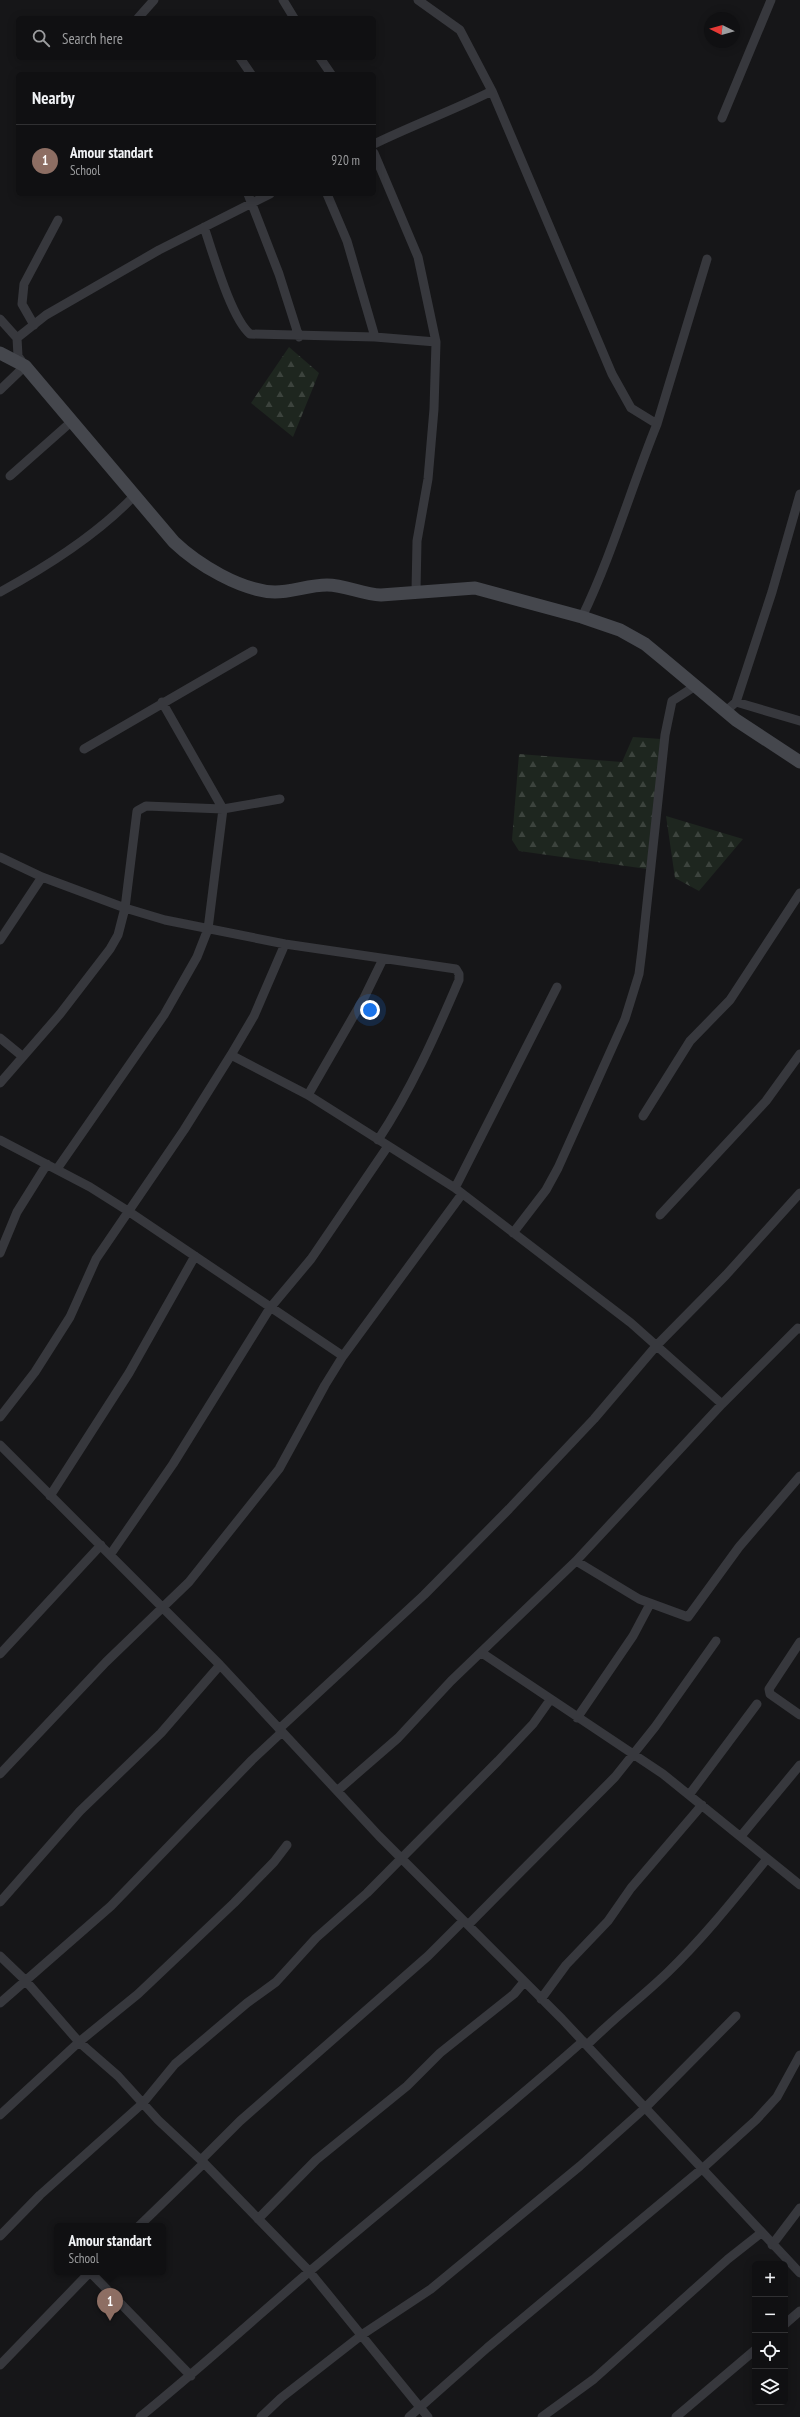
<!DOCTYPE html>
<html lang="en">
<head>
<meta charset="utf-8">
<style>
	body { margin:0; font-family:"PT Sans Narrow",sans-serif; background:#19191b; color:#f1f3f6 }
	.controls { position:absolute; right:12px; bottom:12px; display:grid; overflow:hidden; border-radius:6px; box-shadow:0 2px 10px #0003 }
	.controls button { width:36px; height:36px; display:grid; place-items:center; padding:0; border:0; border-bottom:1px solid #303032; background:#101012; color:#f1f3f6; font:20px sans-serif }
	.compass { position:absolute; left:704px; top:12px; width:36px; height:36px; border-radius:50%; background:#101012; box-shadow:0 2px 10px #0003; rotate:275deg }
	.you { position:absolute; left:370px; top:1010px; width:14px; height:14px; margin:-10px; border:3px solid #fff; border-radius:50%; background:#1a73e8; box-shadow:0 0 0 6px #1a73e833 }
	.badge { display:grid; place-items:center; width:26px; height:26px; border-radius:50%; background:#f2b134; color:#fff; font-size:13px; font-weight:700 }
	.pin { position:absolute; translate:-50% -33px; filter:drop-shadow(0 1px 2px #0008) }
	.pin::after { content:''; position:absolute; top:21px; width:14px; height:12px; background:inherit; clip-path:polygon(0 0,100% 0,50% 100%) }
	.popup { position:absolute; left:54px; top:2223px; width:112px; height:52px; box-sizing:border-box; display:grid; place-content:center; border-radius:6px; background:#101012; filter:drop-shadow(0 1px 3px #0005); font-size:13px; white-space:nowrap; color:#9c9d9f }
	.popup b { font-size:15px; color:#f1f3f6 }
	.popup::after { content:''; position:absolute; left:50%; top:100%; margin-left:-8px; border:8px solid transparent; border-top-color:#101012 }
	.list { margin:0; padding:0; list-style:none }
	h2 { display:flex; justify-content:space-between; align-items:center; height:52px; margin:0; padding:0 16px; font-size:17px }
	h2 small { font-size:13px; font-weight:400; color:#9c9d9f }
	.list li { display:grid; grid-template-columns:26px 1fr auto; gap:12px; align-items:center; box-sizing:border-box; height:72px; padding:0 16px; border-top:1px solid #303032 }
	.list b { display:block; font-size:15px; white-space:nowrap }
	.list p { margin:0; font-size:13px; white-space:nowrap; color:#9c9d9f }
	.list em { font-size:13px; font-style:normal; color:#9c9d9f }
	.icon { flex:none; width:22px; height:22px; fill:none; stroke:currentColor; stroke-width:2; stroke-linecap:round; stroke-linejoin:round }
	.map { position:relative; flex:none; width:800px; height:2417px; overflow:hidden }
	.search { position:absolute; background:#101012; box-shadow:0 2px 10px #0003; left:16px; top:16px; width:360px; height:44px; display:flex; align-items:center; gap:10px; box-sizing:border-box; padding:0 14px; border-radius:6px; color:#9c9d9f; font-size:15px }
	.panel { position:absolute; background:#101012; box-shadow:0 2px 10px #0003; left:16px; top:72px; width:360px; height:124px; border-radius:6px }
	.map>svg:first-child { display:block }
	.forest { fill:url(#forest-firs) }
	.lines { fill:none; stroke-linecap:round; stroke-linejoin:round }
	.street { stroke:#37383d; stroke-width:9 }
	.secondary { stroke:#45474d; stroke-width:13 }
</style>
</head>
<body>
<div class="map">
<svg width="800" height="2417" viewBox="0 0 800 2417">
	<defs>
		<pattern id="forest-firs" width="22" height="20" patternUnits="userSpaceOnUse"><rect width="22" height="20" fill="#1e261f"/><path d="M5 1l3.5 6h-7zM16 11l3.5 6h-7z" fill="#3c433d"/></pattern>
	</defs>
	<rect width="100%" height="100%" fill="#161618"/>
	<path class="forest" d="M289,347L319,373L293,437L251,403Z
		M633,737L661,739L647,869L519,851L512,840L519,754L622,762Z
		M666,816L743,839L699,891L675,878Z"/>
	<g class="lines">
		<path class="street" d="M283,0L294,18
			M418,0L460,30L492,91L612,374L631,408L657,424C631,488 612,555 582,617
			M138,18L154,0
			M240,58L251,74
			M320,58L331,74
			M722,118L771,0
			M374,144C413,125 454,110 492,91
			M374,153L418,257L436,342L434,409L428,479L417,541L416,591
			M248,194L279,274L299,337
			M327,194L347,241L375,337
			M204,227C213,253 231,318 250,334L375,337L436,342
			M0,319L17,338L18,356L25,366L0,390
			M34,325L22,304L24,284L58,220
			M17,338L46,315L159,250L270,194
			M657,424L707,259
			M10,476L71,422
			M0,592C48,566 97,535 135,495
			M736,702L772,592L800,494
			M726,711L736,702L800,721
			M84,749L253,651
			M0,857L42,877L125,908L165,920L285,944L456,969L459,974V980C435,1036 411,1090 378,1140
			M0,940L42,877
			M0,1038L22,1056
			M231,1055L308,1095L455,1188L631,1323L722,1404
			M0,1083L60,1014L110,949L118,935L125,908L137,811L146,806L223,809L280,799
			M308,1095L364,998L383,959
			M643,1116L690,1041L730,1000L800,893
			M0,1140L90,1187L128,1211L343,1356
			M57,1169L164,1015L197,957L208,929L223,809L162,702
			M455,1188L557,987
			M660,1215L766,1101L800,1054
			M513,1233L546,1190L558,1168L625,1019L639,974L642,950L665,735L672,701L697,685
			M0,1253L17,1212L47,1164
			M0,1417L35,1372L70,1317L96,1259L184,1130L231,1055L254,1016L285,944
			M0,1445L220,1665L379,1836L562,2019L800,2273
			M50,1496L129,1373L195,1256
			M110,1555L173,1464L270,1308L311,1259L388,1146
			M576,1561L639,1599L688,1617L739,1547L800,1476
			M800,1642L769,1689L770,1694L800,1715
			M482,1653L663,1774L800,1885
			M0,1654L101,1545
			M577,1718L633,1636L650,1604
			M279,1729L424,1595L509,1509L594,1419L657,1345L726,1275L800,1193
			M0,1774L106,1662L189,1582L279,1469L325,1385L343,1356L462,1194
			M337,1791L398,1738L451,1681L576,1561L722,1404L798,1328L800,1329
			M689,1795L757,1704
			M741,1836L800,1765
			M0,1902L80,1811L161,1733L220,1665
			M468,1925L615,1777L655,1727L716,1641
			M0,1956L25,1980L79,2042L118,2076L158,2120L204,2163L309,2271L428,2417
			M541,1999L566,1965L608,1921L631,1888L702,1805
			M0,2003L111,1906L252,1760L282,1732
			M587,2045C613,2019 642,1997 668,1972C704,1937 735,1898 766,1860
			M0,2115L79,2042L138,1994L234,1903L274,1862L287,1845
			M201,2160L240,2121L428,1956L463,1921
			M258,2219L316,2160L407,2086L440,2053L514,1994L524,1982
			M139,2226L204,2163
			M0,2236L40,2195L143,2103L175,2064L247,2003L276,1982L316,1938L367,1893L498,1761L533,1724L550,1700
			M772,2245L800,2208
			M785,2324L800,2311
			M0,2365L90,2272L191,2376
			M140,2417C198,2370 253,2320 310,2271C400,2194 494,2120 583,2041
			M261,2417L281,2398L363,2334L431,2289L580,2166L646,2107L736,2016
			M409,2417L487,2348L703,2168L756,2120L777,2097L800,2055
			M542,2417L594,2379L728,2259L761,2233
			M676,2417L755,2350"/>
		<path class="secondary" d="M0,353L25,366L174,542C197,564 241,591 275,592C292,592 309,585 327,585C345,585 362,594 381,595L475,588L582,617L620,630L645,644L662,658L736,720L800,762"/>
	</g>
</svg>
<div class="controls">
<button>+</button>
<button>−</button>
<button><svg class="icon" aria-label="locate" viewBox="0 0 24 24"><circle cx="12" cy="12" r="6"/><path d="M12 2v4M12 18v4M2 12h4M18 12h4"/></svg></button>
<button><svg class="icon" aria-label="layers" viewBox="0 0 24 24"><path d="M12 4l9 5-9 5-9-5zM3 14l9 5 9-5"/></svg></button>
</div>
<svg class="compass" viewBox="-18 -18 36 36"><path d="M0-13l5 13h-10z" fill="#e53935"/><path d="M0 13l5-13h-10z" fill="#9c9d9f"/></svg>
<div class="you"></div>
<div class="pin badge" style="left:110px;top:2321px;background:#8d6e63">1</div>
<div class="popup"><b>Amour standart</b>School</div>
<div class="search"><svg class="icon" aria-label="search" viewBox="0 0 24 24"><circle cx="10" cy="10" r="6"/><path d="M15 15l6 6"/></svg>Search here</div>
<section class="panel">
<h2>Nearby<small></small></h2>
<ul class="list">
<li><span class="badge" style="background:#8d6e63">1</span><div><b>Amour standart</b><p>School</p></div><em>920 m</em></li>
</ul>
</section>
</div>
</body>
</html>
